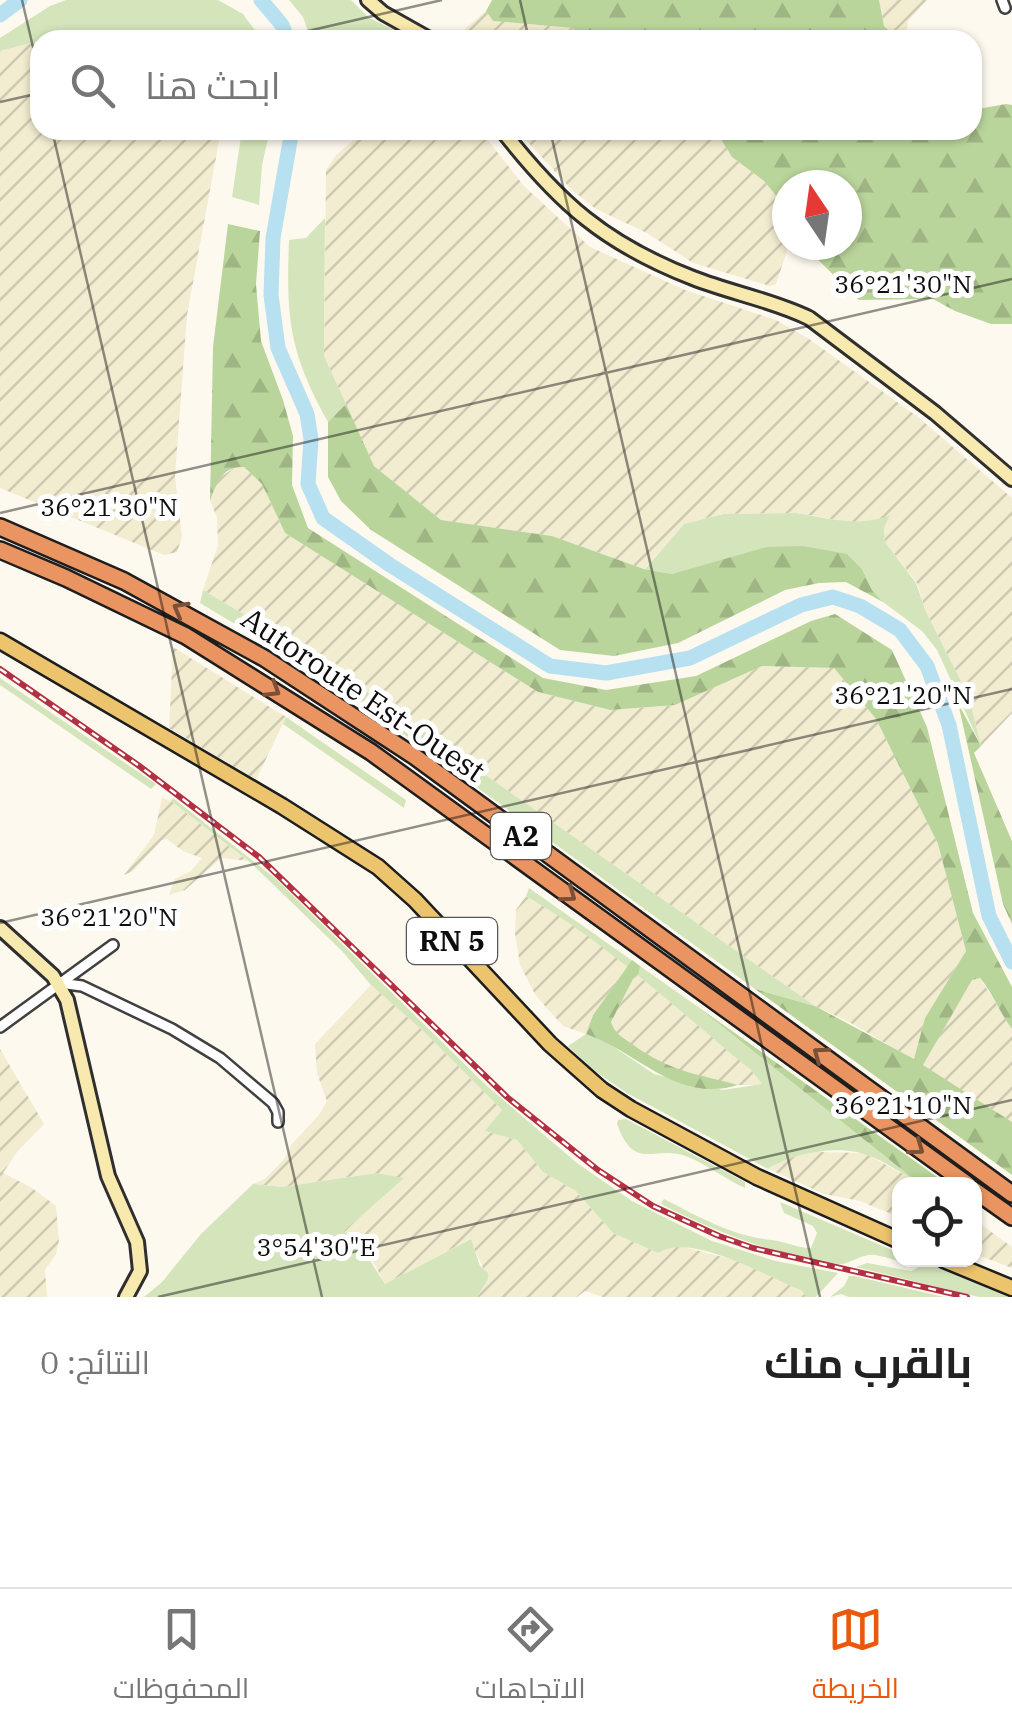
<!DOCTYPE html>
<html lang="ar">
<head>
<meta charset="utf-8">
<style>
	body { margin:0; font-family:"IBM Plex Serif",Cairo,serif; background:#f6f6f6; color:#222; direction:rtl }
	.controls { position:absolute; right:30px; bottom:30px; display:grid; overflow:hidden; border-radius:20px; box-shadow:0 2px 8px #0004 }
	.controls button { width:90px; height:90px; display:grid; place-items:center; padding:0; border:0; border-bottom:2px solid #e0e0e0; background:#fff; color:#222; font:50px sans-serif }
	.compass { position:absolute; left:772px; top:170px; width:90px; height:90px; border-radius:50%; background:#fff; box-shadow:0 2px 8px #0004; rotate:347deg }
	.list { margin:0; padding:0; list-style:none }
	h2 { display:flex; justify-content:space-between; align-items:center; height:130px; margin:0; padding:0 40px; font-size:42px }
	h2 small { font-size:32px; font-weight:400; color:#767676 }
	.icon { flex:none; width:55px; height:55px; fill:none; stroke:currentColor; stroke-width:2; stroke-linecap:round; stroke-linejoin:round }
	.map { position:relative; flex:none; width:1012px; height:1297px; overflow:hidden; direction:ltr }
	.search { position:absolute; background:#fff; box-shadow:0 2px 8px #0004; left:30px; right:30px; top:30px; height:110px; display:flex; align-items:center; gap:25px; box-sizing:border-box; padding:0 35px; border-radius:30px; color:#767676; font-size:38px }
	.sheet { height:290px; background:#fff }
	nav { display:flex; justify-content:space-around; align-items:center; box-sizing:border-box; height:140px; border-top:2px solid #e0e0e0; background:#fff; font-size:28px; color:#767676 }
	nav a { display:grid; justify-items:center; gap:5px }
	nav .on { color:#ea580c }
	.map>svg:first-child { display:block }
	.farmland { fill:url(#farmland-furrows) }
	.grass { fill:#d4e5bb }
	.forest { fill:url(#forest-firs) }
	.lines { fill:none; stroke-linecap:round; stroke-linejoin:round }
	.river { stroke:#b7e0f1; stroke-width:15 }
	.street-casing { stroke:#404040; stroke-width:14 }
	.secondary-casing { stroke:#2f2f2f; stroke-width:18 }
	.primary-casing { stroke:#1e1e1e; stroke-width:19 }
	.highway-casing { stroke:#1e1e1e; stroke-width:20 }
	.street { stroke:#fff; stroke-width:9 }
	.secondary { stroke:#f8eaae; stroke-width:12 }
	.primary { stroke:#edc46e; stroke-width:14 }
	.highway { stroke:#e99461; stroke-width:15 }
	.rail-casing { stroke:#b23041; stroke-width:6 }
	.rail { stroke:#fff; stroke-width:2.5; stroke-dasharray:8; stroke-linecap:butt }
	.oneway { stroke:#7b5037 }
	.ticks { fill:none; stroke:#0d0d0d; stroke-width:2.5; stroke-opacity:0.45 }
	.labels { text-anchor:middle; stroke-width:10; stroke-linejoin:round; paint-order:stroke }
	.shield { fill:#fff; stroke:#565656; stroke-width:2.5 }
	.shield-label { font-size:28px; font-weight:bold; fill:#0d0d0d }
	.street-label { font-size:30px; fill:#0d0d0d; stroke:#fff }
	.ticks-label { font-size:25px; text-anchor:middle; fill:#0d0d0d; stroke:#fff; stroke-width:10; stroke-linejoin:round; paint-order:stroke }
</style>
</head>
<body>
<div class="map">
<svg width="1012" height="1297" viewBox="0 0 1012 1297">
	<defs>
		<pattern id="farmland-furrows" width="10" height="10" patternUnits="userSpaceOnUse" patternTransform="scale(2.5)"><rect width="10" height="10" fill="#f2ecd0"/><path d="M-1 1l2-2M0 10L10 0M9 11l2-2" fill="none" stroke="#cec9b1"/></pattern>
		<pattern id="forest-firs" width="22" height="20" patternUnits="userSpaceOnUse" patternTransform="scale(2.5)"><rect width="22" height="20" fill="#bad59b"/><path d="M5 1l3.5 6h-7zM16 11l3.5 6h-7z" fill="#9fb684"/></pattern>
	</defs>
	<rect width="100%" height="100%" fill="#fef9ee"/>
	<path class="farmland" d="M879,0H927L908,21L906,40H899L884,26Z
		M486,11L493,21L573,28L580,40H452Z
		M40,41V130H221L187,315L175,476L182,537L177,552L164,555L0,488V51Z
		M365,130H480L524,186L590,247L685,290L776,320L809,339L918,417L1012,498V713L981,746L969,697L926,612L917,583L885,542L884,528L889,517L874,522H849L796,513L722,514L684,524L644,569L552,536L441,520L374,466L324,356L326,170L337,154Z
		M517,130H715L732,157L764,181L787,209L789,245L776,284L770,286L693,263L647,233L596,209L572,190Z
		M235,467H244L262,484L285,533L538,692L609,710L675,705L762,666L834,668L876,719L938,844L966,951L925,1018L914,1060L851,1023L815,1006L326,663L203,590L218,545L217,517L210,501L218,479Z
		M173,647L286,717L256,780L169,728Z
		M162,798L171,801L248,861L221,858L185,890L169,895L175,879L191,871L202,858L183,851L167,839L162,840L133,871L124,875L154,835Z
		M526,896L576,925L628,966L593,1015L586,1034L563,1026L536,996L520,965L515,933L516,910Z
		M638,975L751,1070L763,1085H738L689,1075L654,1061L615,1033L611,1022L633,979Z
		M980,978L1012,1029V1122L922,1065L972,980Z
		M371,985L422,1030L502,1110L486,1131L517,1140L543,1172L576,1191L613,1233L658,1253L668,1246L688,1248L738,1261L801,1290L807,1297H603L585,1291L577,1297H477L488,1279L470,1239L385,1284L375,1265L343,1231L374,1173L282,1187L253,1184L265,1179L285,1158L292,1144L319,1115L327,1101L317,1073L315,1044Z
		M0,1049L44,1124L17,1152L3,1173L32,1188L56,1206L59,1241L56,1254L45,1270L47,1297H0Z
		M814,1152L864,1153L922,1184H900L899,1217L860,1201L824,1194L769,1169L783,1159Z
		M974,1219L1012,1247V1268L975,1254Z"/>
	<path class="grass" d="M66,0H218L243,14L262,40H125L58,36L0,51V38L50,6Z
		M289,0H351L368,17L414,40H311L303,17Z
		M242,130H270L262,165L259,205L232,197Z
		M325,218L324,356L346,404L328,422C289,352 286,319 289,240L306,238Z
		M796,513C827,518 860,528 890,515L884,528L885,542L916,583L926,612L969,697L981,746L937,650L922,631L883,602L872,590L862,569L709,566L672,574L645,569L684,524L723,514Z
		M203,590L326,663L815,1006L755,989L333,683L200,603Z
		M0,678L156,784L151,789L0,685Z
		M286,717L406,800L404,808L283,724Z
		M173,798L276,879L487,1086L577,1163L632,1201L712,1241L776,1261L838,1273L816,1297H807L801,1290C767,1277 691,1231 658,1253L613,1233L576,1191L543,1172L517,1140L485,1131L502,1110L422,1030L371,985L342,951L251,863L171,801Z
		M529,888L694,1004L916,1181C900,1172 884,1161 867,1155C840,1144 791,1153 768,1169L627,1093L592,1069L568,1046L586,1034L602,1039L654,1074L723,1090L762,1084L751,1070C677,1010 609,944 526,896Z
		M626,1119L745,1182V1188C725,1179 708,1165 688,1157C655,1143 635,1174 617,1124L618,1120Z
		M376,1173L404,1178L344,1231L363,1250L385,1284L471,1239L480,1266L488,1273V1279L477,1297H144L162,1282L201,1234L253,1184L282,1187Z
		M664,1199C699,1217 732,1236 771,1240C785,1241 796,1248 811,1248L817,1233L813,1226L784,1213L780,1202L899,1253L900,1260H915L913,1263C899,1263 889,1257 875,1255C861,1253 850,1265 839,1264C776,1256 716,1232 661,1204Z
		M867,1263L911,1271L926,1263L1010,1297H979L856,1267Z
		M849,1276H854L944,1297H849L841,1294L830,1297L844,1286Z"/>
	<path class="forest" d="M492,0H879L884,26L899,40H580L573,28L493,21L486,11Z
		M1006,104L1012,105V324H991L955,311L933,299L859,300L803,245H847V185H787V209L764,181L732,157L715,130H972V110Z
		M228,224L260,231L256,284L261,341L283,400L293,436L292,485L308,528L543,678L606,690L696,676L811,621L835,614L892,650L927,727L973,913L1012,987V1029C1000,1013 992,992 980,978L972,980L923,1065L1012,1122V1175L755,989L815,1006L914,1059L925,1018L966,951L938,844L876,719L834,668L762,666L675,705L610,710L538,692L285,533L262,484L244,467C222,466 217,483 210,501L213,347Z
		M346,404L374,466L441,520L552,536L644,569L672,574L767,547L803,546L847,554L862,569L872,590L883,602L846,582L819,583L785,590L678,643L614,656L560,650L371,530L341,501L328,477V422Z
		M958,703L981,746L974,753L1012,841V924L1003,904Z
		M632,960L640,966L638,975L633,979L611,1022C615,1034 622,1037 632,1044C671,1072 694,1073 738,1085C677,1104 638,1052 586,1034L593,1015Z
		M694,1004L947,1184H922L916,1181Z"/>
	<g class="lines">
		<path class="river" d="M261,0L282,25L288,40
			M0,15L20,0
			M292,130L273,238L271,295L278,348L307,414L311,439L308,484L323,518L390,565L550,666L606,673L690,658L801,605L833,597L860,606L900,630L927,666L949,725L989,916L1012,962"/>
		<defs>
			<path id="street" d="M1002,0L1005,8
				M59,983L82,986L172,1029L220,1058L273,1103L278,1112V1122
				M0,1027L113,945"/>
			<path id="secondary" d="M368,0L383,13L431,40
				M502,130C559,203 605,244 693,278C731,293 772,300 809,318L935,413L1012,479
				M0,928L53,976L67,1000L108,1176L137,1242L140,1271L126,1297"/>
			<path id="primary" d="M0,641L282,806L378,867L415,900L550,1044L602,1090L631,1109L757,1177L900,1241
				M944,1260L1012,1288"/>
			<path id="highway" d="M0,527L124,581L264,658L414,756L1012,1194
				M0,550L66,578L186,636L371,752L967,1184
				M974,1190L1012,1217"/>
		</defs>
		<use href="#street" class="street-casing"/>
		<use href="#secondary" class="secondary-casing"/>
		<use href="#primary" class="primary-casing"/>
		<use href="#highway" class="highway-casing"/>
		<use href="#street" class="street"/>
		<use href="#secondary" class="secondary"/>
		<use href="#primary" class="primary"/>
		<use href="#highway" class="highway"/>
		<defs>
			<path id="rail" d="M0,669L138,765L259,857L507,1097L598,1170L653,1206L719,1236L753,1248L967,1297"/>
		</defs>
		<use href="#rail" class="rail-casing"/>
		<use href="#rail" class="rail"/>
	</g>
	<defs><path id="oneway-chevron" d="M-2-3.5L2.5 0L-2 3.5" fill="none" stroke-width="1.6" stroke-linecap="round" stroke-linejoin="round" transform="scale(2.5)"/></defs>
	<g class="oneway">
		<use href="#oneway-chevron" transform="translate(180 609) rotate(-151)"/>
		<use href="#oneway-chevron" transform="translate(273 690) rotate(32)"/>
		<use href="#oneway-chevron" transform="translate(569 895) rotate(36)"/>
		<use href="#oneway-chevron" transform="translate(820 1054) rotate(-144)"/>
		<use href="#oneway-chevron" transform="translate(917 1148) rotate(36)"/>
	</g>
	<path class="ticks" d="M22,0L40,77M520,0L529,40M269,40L442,0M0,102L40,93M52,130L322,1297M550,130L820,1297M0,513L1012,279M0,923L1012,689M158,1297L1012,1100"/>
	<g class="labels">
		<g class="shield">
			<rect x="491" y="813" width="60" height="46" rx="8"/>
			<rect x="407" y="918" width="90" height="46" rx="8"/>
		</g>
		<g class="shield-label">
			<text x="521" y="846">A2</text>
			<text x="452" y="951">RN 5</text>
		</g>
		<g class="street-label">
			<text transform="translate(363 695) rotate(34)" y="10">Autoroute Est-Ouest</text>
		</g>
	</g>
	<g class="ticks-label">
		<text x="903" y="293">36°21'30"N</text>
		<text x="109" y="516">36°21'30"N</text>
		<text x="903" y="704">36°21'20"N</text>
		<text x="109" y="926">36°21'20"N</text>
		<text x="903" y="1114">36°21'10"N</text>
		<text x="316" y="1256">3°54'30"E</text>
	</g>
</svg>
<div class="controls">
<button><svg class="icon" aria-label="locate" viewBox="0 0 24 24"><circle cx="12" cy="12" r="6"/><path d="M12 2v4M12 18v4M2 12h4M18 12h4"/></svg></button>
</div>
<svg class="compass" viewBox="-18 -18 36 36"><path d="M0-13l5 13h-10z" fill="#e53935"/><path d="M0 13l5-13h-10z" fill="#767676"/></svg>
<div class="search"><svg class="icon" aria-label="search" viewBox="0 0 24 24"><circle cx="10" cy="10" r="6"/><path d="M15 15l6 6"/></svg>ابحث هنا</div>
</div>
<section class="sheet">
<h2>بالقرب منك<small>النتائج: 0</small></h2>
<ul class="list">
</ul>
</section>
<nav>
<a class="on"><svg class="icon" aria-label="map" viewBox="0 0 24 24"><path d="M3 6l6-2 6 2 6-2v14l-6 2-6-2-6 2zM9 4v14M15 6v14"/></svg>الخريطة</a>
<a><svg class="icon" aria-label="directions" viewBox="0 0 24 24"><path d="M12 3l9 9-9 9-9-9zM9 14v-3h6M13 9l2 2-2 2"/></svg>الاتجاهات</a>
<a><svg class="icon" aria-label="saved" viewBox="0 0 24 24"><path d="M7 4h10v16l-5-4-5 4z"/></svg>المحفوظات</a>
</nav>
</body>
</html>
